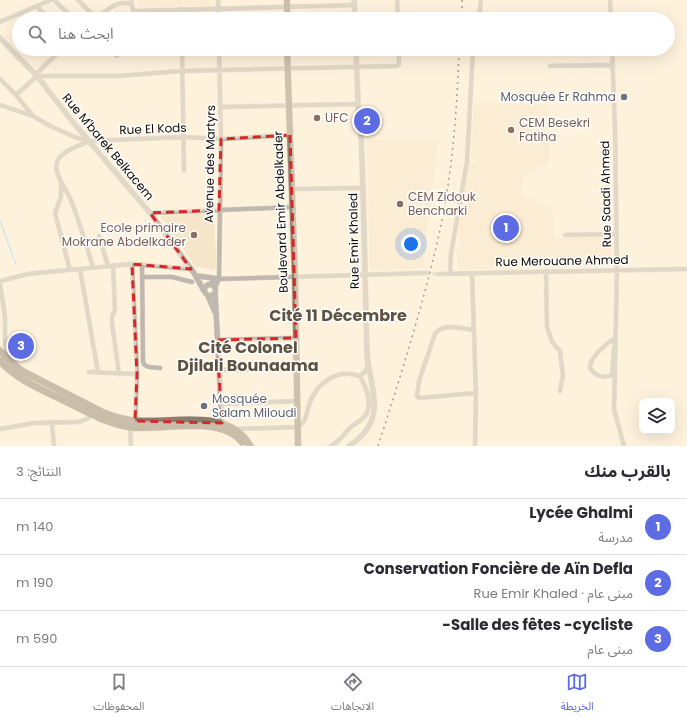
<!DOCTYPE html>
<html lang="ar">
<head>
<meta charset="utf-8">
<style>
	body { margin:0; font-family:Poppins,"Noto Sans Arabic",sans-serif; background:#f2f2f3; color:#2b2b33; direction:rtl }
	.controls { position:absolute; right:12px; bottom:12px; display:grid; overflow:hidden; border-radius:8px; box-shadow:0 4px 16px #0002 }
	.controls button { width:36px; height:36px; display:grid; place-items:center; padding:0; border:0; border-bottom:1px solid #e1e1e2; background:#fff; color:#2b2b33; font:20px sans-serif }
	.you { position:absolute; left:411px; top:244px; width:14px; height:14px; margin:-10px; border:3px solid #fff; border-radius:50%; background:#1a73e8; box-shadow:0 0 0 6px #1a73e833 }
	.badge { display:grid; place-items:center; width:26px; height:26px; border-radius:50%; background:#5e6ce3; color:#fff; font-size:13px; font-weight:700 }
	.pin { position:absolute; translate:-50% -50%; border:2px solid #fff; box-shadow:0 1px 4px #0006 }
	.list { margin:0; padding:0; list-style:none }
	h2 { display:flex; justify-content:space-between; align-items:center; height:52px; margin:0; padding:0 16px; font-size:17px }
	h2 small { font-size:13px; font-weight:400; color:#7c7c81 }
	.list li { display:grid; grid-template-columns:26px 1fr auto; gap:12px; align-items:center; box-sizing:border-box; height:56px; padding:0 16px; border-top:1px solid #e1e1e2 }
	.list b { display:block; font-size:15px; white-space:nowrap }
	.list p { margin:0; font-size:13px; white-space:nowrap; color:#7c7c81 }
	.list em { font-size:13px; font-style:normal; color:#7c7c81 }
	.icon { flex:none; width:22px; height:22px; fill:none; stroke:currentColor; stroke-width:2; stroke-linecap:round; stroke-linejoin:round }
	.map { position:relative; flex:none; width:687px; height:446px; overflow:hidden; direction:ltr }
	.search { position:absolute; background:#fff; box-shadow:0 4px 16px #0002; left:12px; right:12px; top:12px; height:44px; display:flex; align-items:center; gap:10px; box-sizing:border-box; padding:0 14px; border-radius:22px; color:#7c7c81; font-size:15px }
	.sheet { height:220px; background:#fff }
	nav { display:flex; justify-content:space-around; align-items:center; box-sizing:border-box; height:56px; border-top:1px solid #e1e1e2; background:#fff; font-size:11px; color:#7c7c81 }
	nav a { display:grid; justify-items:center; gap:2px }
	nav .on { color:#5e6ce3 }
	.map>svg:first-child { display:block }
	.built { fill:#f5e5c9 }
	.lines { fill:none; stroke-linecap:round; stroke-linejoin:round }
	.stream { stroke:#98ddfe; stroke-width:1.5 }
	.minor-tunnel { stroke:#dbcfbd; stroke-width:4; stroke-dasharray:4 2; stroke-linecap:butt }
	.minor-casing { stroke:#d9cdba; stroke-width:5 }
	.tertiary-casing { stroke:#d9cdba; stroke-width:6 }
	.primary-casing { stroke:#d9cdba; stroke-width:7 }
	.trunk-casing { stroke:#d9cdba; stroke-width:8 }
	.minor { stroke:#bfb8b0; stroke-width:4 }
	.tertiary { stroke:#bfb8b0; stroke-width:5 }
	.primary { stroke:#928576; stroke-width:6 }
	.trunk { stroke:#8a7c6c; stroke-width:7 }
	.rail { stroke:#423c33; stroke-width:1.5; stroke-dasharray:2 4; stroke-linecap:butt }
	.marked { fill:none; stroke:#d62828; stroke-width:3; stroke-dasharray:8 5; stroke-linejoin:round }
	.worship-dot { fill:#6b7280; stroke:#fff; stroke-width:1.5 }
	.education-dot { fill:#8d6e63; stroke:#fff; stroke-width:1.5 }
	.labels { text-anchor:middle; stroke-width:3; stroke-linejoin:round; paint-order:stroke }
	.worship-label { font-size:12px; fill:#5b616d; stroke:#fff; text-anchor:end }
	.education-label { font-size:12px; fill:#785e54; stroke:#fff; text-anchor:start }
	.street-label { font-size:12px; fill:#0f0b05; stroke:#fff }
	.district-label { font-size:16px; font-weight:bold; fill:#5e5341; stroke:#fff }
</style>
</head>
<body>
<div class="map">
<svg width="687" height="446" viewBox="0 0 687 446">
	<rect width="100%" height="100%" fill="#fff2dd"/>
	<path class="built" d="M138,0H211V5L138,7Z
		M474,103L547,104L550,156L547,165L523,176L522,196L550,207L553,219L554,238L611,237L612,264H554L553,266L459,270L455,247L461,246L462,243L458,240L464,193L471,163H476V158L471,157Z
		M367,140H438L423,268L370,270Z
		M214,213L216,254L215,270L195,266L160,216Z"/>
	<g class="lines">
		<path class="stream" d="M0,220L16,265"/>
		<path class="minor-tunnel" d="M426,273L438,274"/>
		<defs>
			<path id="minor" d="M54,0L74,19
				M78,0L97,19
				M131,0L133,11H137L355,5
				M218,0L219,19
				M397,0L398,19
				M610,0L611,19
				M37,7L50,19
				M181,9V19
				M20,14L25,19
				M97,19C107,10 116,0 131,4
				M479,19L481,0
				M0,22L51,0
				M109,49L117,56
				M182,49L184,170
				M612,49L615,130L617,269L614,409L624,446
				M550,66L612,65
				M35,75L62,49
				M0,79L16,95L33,116
				M16,95L37,76H118L182,71L397,66L399,64V49
				M0,105L33,116L50,126L77,138L90,141L183,137L221,139L290,135
				M221,107L358,104
				M89,141C80,146 63,150 58,160C52,170 64,186 68,194C79,217 85,243 93,267
				M61,183V197L55,213L70,270
				M292,189L363,188
				M150,213L293,207
				M565,235L617,234
				M99,236L108,266
				M132,264L137,374L135,421
				M142,264L143,361C144,369 154,367 160,368
				M113,265L115,309L112,317V323L119,374
				M80,269L98,372
				M546,271L547,327L552,342L560,351L563,375L560,391
				M450,273L451,254L467,162L473,49
				M472,273L476,393L475,446
				M438,274L687,269
				M142,277H172L192,282
				M219,279L426,273
				M0,281L28,274L47,272L132,264L191,269
				M0,284L5,317V344L11,360
				M208,285L218,279
				M215,288L219,279L221,139L219,49
				M474,330C462,329 442,322 435,334L419,381L417,396L419,398L476,393
				M615,338L612,375C603,379 595,375 590,368C589,358 607,343 615,338Z
				M217,340L296,338
				M219,370L296,369
				M89,372L137,374
				M220,404L297,401
				M52,423L54,446
				M130,427L131,446
				M0,429L34,423L78,422L87,419L92,414
				M236,429L297,427C307,422 306,414 309,405C316,383 337,368 360,376L365,372L368,364
				M331,446C340,441 345,433 352,426C356,423 361,421 364,417C374,406 366,387 360,376"/>
			<path id="tertiary" d="M354,0L355,19
				M0,38L37,76L72,121L150,213L194,273L204,291
				M198,276L219,279
				M204.5 290a5.5 5.5 0 1 1 11 0a5.5 5.5 0 1 1-11 0Z
				M215,292L222,423
				M208,296L215,312
				M349,446C362,437 372,427 374,410C376,393 368,371 367,353C365,280 364,207 361,134L359,127L356,49"/>
			<path id="primary" d="M287,0V19
				M287,49L295,278L298,446"/>
			<path id="trunk" d="M0,351L13,364L22,371L104,413C114,417 125,420 136,421C173,424 228,407 250,446
				M0,361C17,380 43,390 65,401C86,411 107,424 130,427C163,431 219,414 242,442"/>
		</defs>
		<use href="#minor" class="minor-casing"/>
		<use href="#tertiary" class="tertiary-casing"/>
		<use href="#primary" class="primary-casing"/>
		<use href="#trunk" class="trunk-casing"/>
		<use href="#minor" class="minor"/>
		<use href="#tertiary" class="tertiary"/>
		<use href="#primary" class="primary"/>
		<use href="#trunk" class="trunk"/>
		<path class="rail" d="M462,0V19
			M378,446C400,378 422,309 438,239C452,178 457,112 459,49"/>
	</g>
	<path d="M0 0H687V446H0ZM290,135L296,338L217,340L222,423L135,421L137,374L132,264L191,269L150,213L219,210L221,139Z" fill="#fff2dd" fill-opacity=".55" fill-rule="evenodd"/>
	<path class="marked" d="M290,135L296,338L217,340L222,423L135,421L137,374L132,264L191,269L150,213L219,210L221,139Z"/>
	<g class="worship-dot">
		<circle cx="624" cy="97" r="4"/>
		<circle cx="204" cy="406" r="4"/>
	</g>
	<g class="education-dot">
		<circle cx="317" cy="118" r="4"/>
		<circle cx="511" cy="130" r="4"/>
		<circle cx="400" cy="204" r="4"/>
		<circle cx="194" cy="235" r="4"/>
	</g>
	<g class="labels">
		<g class="worship-label">
			<text x="616" y="101">Mosquée Er Rahma</text>
			<text x="212" y="403" text-anchor="start">Mosquée<tspan x="212" dy="14">Salam Miloudi</tspan></text>
		</g>
		<g class="education-label">
			<text x="325" y="122">UFC</text>
			<text x="519" y="127">CEM Besekri<tspan x="519" dy="14">Fatiha</tspan></text>
			<text x="408" y="201">CEM Zidouk<tspan x="408" dy="14">Bencharki</tspan></text>
			<text x="186" y="232" text-anchor="end">Ecole primaire<tspan x="186" dy="14">Mokrane Abdelkader</tspan></text>
		</g>
		<g class="street-label">
			<text transform="translate(153 129) rotate(-2)" y="4">Rue El Kods</text>
			<text transform="translate(108 147) rotate(50)" y="4">Rue M'barek Belkacem</text>
			<text transform="translate(210 164) rotate(-89)" y="4">Avenue des Martyrs</text>
			<text transform="translate(606 194) rotate(-91)" y="4">Rue Saadi Ahmed</text>
			<text transform="translate(281 212) rotate(-92)" y="4">Boulevard Emir Abdelkader</text>
			<text transform="translate(354 241) rotate(-91)" y="4">Rue Emir Khaled</text>
			<text transform="translate(562 261) rotate(-1)" y="4">Rue Merouane Ahmed</text>
		</g>
		<g class="district-label">
			<text x="338" y="321">Cité 11 Décembre</text>
			<text x="248" y="353">Cité Colonel<tspan x="248" dy="18">Djilali Bounaama</tspan></text>
		</g>
	</g>
</svg>
<div class="controls">
<button><svg class="icon" aria-label="layers" viewBox="0 0 24 24"><path d="M12 4l9 5-9 5-9-5zM3 14l9 5 9-5"/></svg></button>
</div>
<div class="you"></div>
<div class="pin badge" style="left:506px;top:228px">1</div>
<div class="pin badge" style="left:367px;top:121px">2</div>
<div class="pin badge" style="left:21px;top:346px">3</div>
<div class="search"><svg class="icon" aria-label="search" viewBox="0 0 24 24"><circle cx="10" cy="10" r="6"/><path d="M15 15l6 6"/></svg>ابحث هنا</div>
</div>
<section class="sheet">
<h2>بالقرب منك<small>النتائج: 3</small></h2>
<ul class="list">
<li><span class="badge">1</span><div><b>Lycée Ghalmi</b><p>مدرسة</p></div><em>140 m</em></li>
<li><span class="badge">2</span><div><b>Conservation Foncière de Aïn Defla</b><p>مبنى عام · Rue Emir Khaled</p></div><em>190 m</em></li>
<li><span class="badge">3</span><div><b>Salle des fêtes -cycliste-</b><p>مبنى عام</p></div><em>590 m</em></li>
</ul>
</section>
<nav>
<a class="on"><svg class="icon" aria-label="map" viewBox="0 0 24 24"><path d="M3 6l6-2 6 2 6-2v14l-6 2-6-2-6 2zM9 4v14M15 6v14"/></svg>الخريطة</a>
<a><svg class="icon" aria-label="directions" viewBox="0 0 24 24"><path d="M12 3l9 9-9 9-9-9zM9 14v-3h6M13 9l2 2-2 2"/></svg>الاتجاهات</a>
<a><svg class="icon" aria-label="saved" viewBox="0 0 24 24"><path d="M7 4h10v16l-5-4-5 4z"/></svg>المحفوظات</a>
</nav>
</body>
</html>
